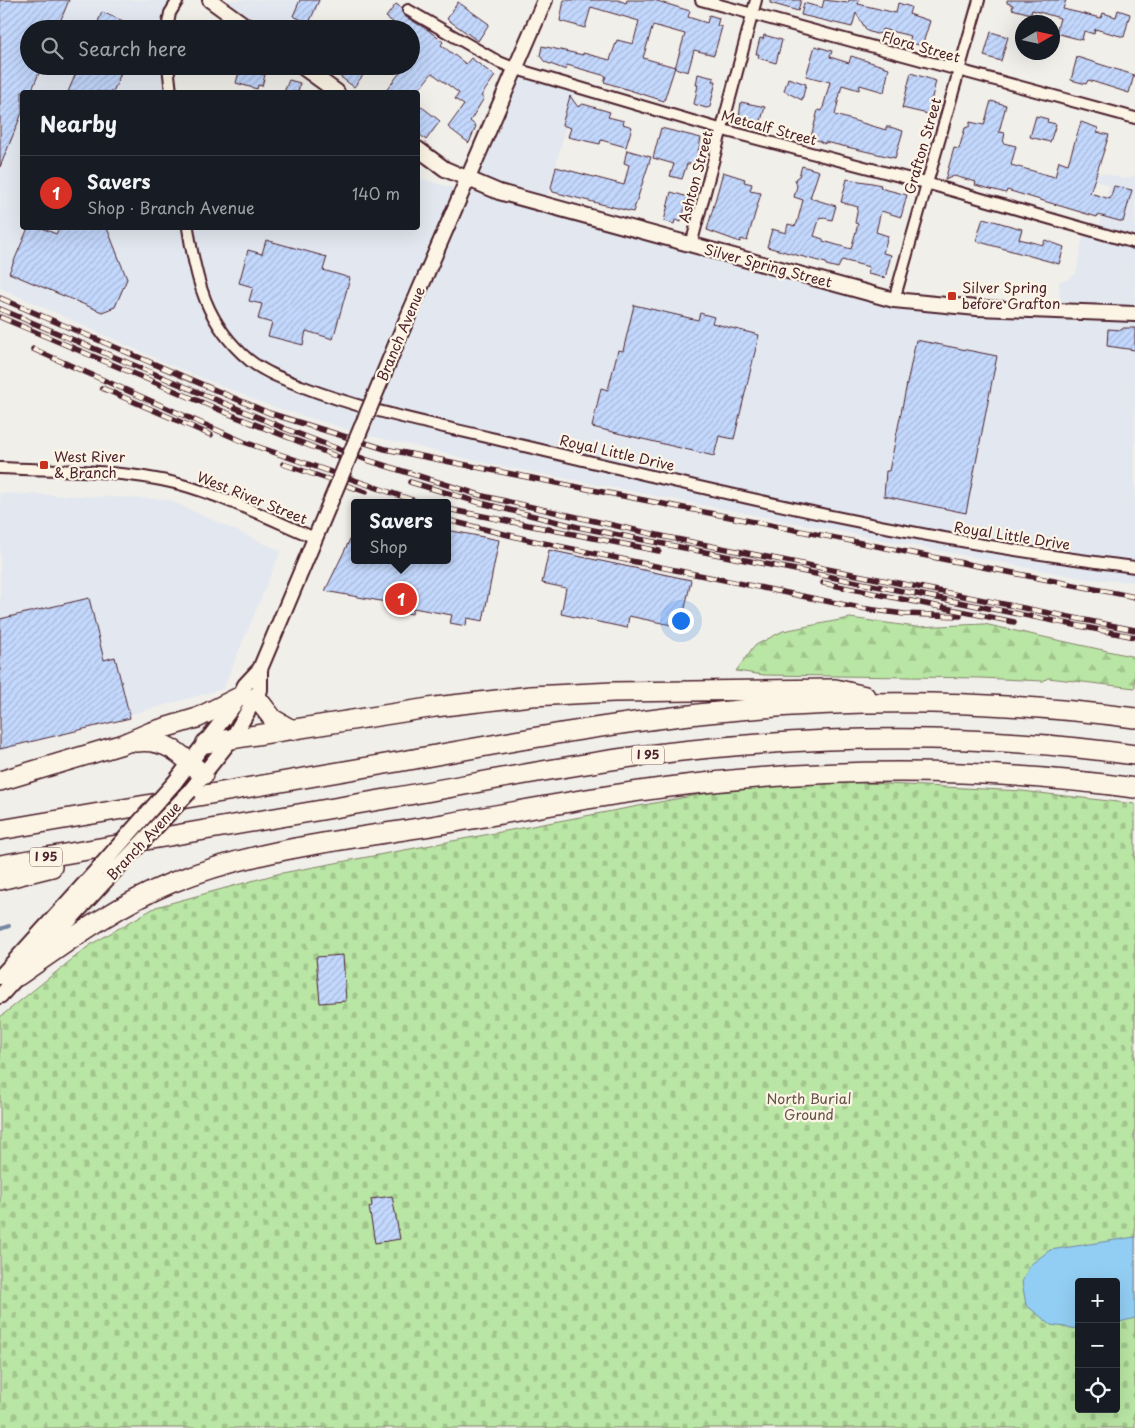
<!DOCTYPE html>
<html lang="en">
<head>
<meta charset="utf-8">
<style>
	body { margin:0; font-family:"Playpen Sans",sans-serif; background:#20242c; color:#f1f3f6 }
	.controls { position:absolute; right:15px; bottom:15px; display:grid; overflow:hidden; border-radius:5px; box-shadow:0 5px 20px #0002 }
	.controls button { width:45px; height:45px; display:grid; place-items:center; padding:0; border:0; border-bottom:1px solid #363941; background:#171b24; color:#f1f3f6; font:25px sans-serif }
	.compass { position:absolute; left:1015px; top:15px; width:45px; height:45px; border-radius:50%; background:#171b24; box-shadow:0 5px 20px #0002; rotate:81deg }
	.you { position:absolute; left:680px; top:620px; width:18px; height:18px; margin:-12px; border:4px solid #fff; border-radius:50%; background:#1a73e8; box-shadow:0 0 0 8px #1a73e833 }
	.badge { display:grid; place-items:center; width:32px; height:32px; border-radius:50%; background:#d93025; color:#fff; font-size:16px; font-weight:700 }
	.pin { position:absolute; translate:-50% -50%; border:2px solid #fff; box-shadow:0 1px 5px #0006 }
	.popup { position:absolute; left:351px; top:499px; width:100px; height:65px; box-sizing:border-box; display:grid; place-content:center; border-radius:5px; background:#171b24; filter:drop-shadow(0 1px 4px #0005); font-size:16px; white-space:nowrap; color:#9ea1a6 }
	.popup b { font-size:19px; color:#f1f3f6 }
	.popup::after { content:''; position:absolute; left:50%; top:100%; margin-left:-10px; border:10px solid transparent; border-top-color:#171b24 }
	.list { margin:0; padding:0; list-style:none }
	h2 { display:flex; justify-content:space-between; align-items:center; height:65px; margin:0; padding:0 20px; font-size:21px }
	h2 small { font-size:16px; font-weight:400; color:#9ea1a6 }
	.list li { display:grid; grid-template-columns:32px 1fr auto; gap:15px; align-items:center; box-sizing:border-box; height:75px; padding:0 20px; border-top:1px solid #363941 }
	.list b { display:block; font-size:19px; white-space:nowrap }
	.list p { margin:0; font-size:16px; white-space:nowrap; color:#9ea1a6 }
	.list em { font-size:16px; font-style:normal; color:#9ea1a6 }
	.icon { flex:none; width:28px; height:28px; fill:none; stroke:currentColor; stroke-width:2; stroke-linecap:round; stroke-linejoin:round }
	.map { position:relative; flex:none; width:1135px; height:1428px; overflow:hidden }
	.search { position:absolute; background:#171b24; box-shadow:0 5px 20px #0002; left:20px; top:20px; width:400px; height:55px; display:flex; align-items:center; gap:12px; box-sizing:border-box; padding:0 18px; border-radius:28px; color:#9ea1a6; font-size:19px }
	.panel { position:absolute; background:#171b24; box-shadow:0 5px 20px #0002; left:20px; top:90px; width:400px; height:140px; border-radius:5px }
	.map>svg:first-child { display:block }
	.built { fill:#e3e8f0 }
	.forest { fill:url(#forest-firs); stroke:#828268 }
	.cemetery { fill:url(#cemetery-stones); stroke:#828268; fill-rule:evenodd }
	.water { fill:#92cef3; stroke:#7588a3 }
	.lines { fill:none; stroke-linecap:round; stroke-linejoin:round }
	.stream { stroke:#7588a3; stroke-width:4 }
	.building { fill:url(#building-hatch); stroke:#4a1f2b }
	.street-casing { stroke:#4a1f2b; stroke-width:14 }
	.secondary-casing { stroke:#4a1f2b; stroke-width:18 }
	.highway-casing { stroke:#4a1f2b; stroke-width:22 }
	.street { stroke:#fcf5e5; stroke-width:10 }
	.secondary { stroke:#fcf5e5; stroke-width:14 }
	.highway { stroke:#fcf5e5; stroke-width:19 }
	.rail-casing { stroke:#4a1f2b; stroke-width:5.5 }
	.rail { stroke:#fcf5e5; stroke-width:4; stroke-dasharray:11; stroke-linecap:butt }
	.secondary-bridge-casing { stroke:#4a1f2b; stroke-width:18; stroke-linecap:butt }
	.secondary-bridge { stroke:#fcf5e5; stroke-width:14 }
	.poi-dot { fill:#c8321e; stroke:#fcf5e5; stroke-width:2 }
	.labels { text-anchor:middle; stroke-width:4.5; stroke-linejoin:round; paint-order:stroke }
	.shield { fill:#fcf5e5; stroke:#7f5f63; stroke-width:1 }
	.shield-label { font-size:12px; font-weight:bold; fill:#4a1f2b }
	.street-label { font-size:14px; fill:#4a1f2b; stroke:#fcf5e5 }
	.poi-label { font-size:14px; fill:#4a1f2b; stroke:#fcf5e5; text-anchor:start }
	.park-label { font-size:14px; fill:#665149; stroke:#fcf5e5 }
</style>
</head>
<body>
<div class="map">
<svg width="1135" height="1428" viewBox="0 0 1135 1428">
	<defs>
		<pattern id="forest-firs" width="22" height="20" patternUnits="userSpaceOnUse" patternTransform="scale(1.25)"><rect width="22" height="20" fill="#b9e6a4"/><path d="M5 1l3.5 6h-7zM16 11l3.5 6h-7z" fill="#a1c58d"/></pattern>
		<pattern id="cemetery-stones" width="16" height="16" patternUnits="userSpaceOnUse" patternTransform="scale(1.25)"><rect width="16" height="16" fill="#b9e6a4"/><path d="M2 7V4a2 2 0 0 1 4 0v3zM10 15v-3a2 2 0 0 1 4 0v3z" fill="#a1c58d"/></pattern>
		<pattern id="building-hatch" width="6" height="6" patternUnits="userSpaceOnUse" patternTransform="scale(1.25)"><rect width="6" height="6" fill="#c3d8fd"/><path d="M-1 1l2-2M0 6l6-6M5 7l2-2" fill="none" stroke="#a9b9d9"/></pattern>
	</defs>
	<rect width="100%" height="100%" fill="#f1efea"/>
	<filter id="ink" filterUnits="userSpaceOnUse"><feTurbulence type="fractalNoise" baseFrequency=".02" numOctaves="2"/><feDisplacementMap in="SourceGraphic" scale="10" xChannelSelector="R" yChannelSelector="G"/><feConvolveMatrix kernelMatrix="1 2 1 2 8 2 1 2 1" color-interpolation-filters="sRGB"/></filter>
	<g filter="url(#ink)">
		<path class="built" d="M0,0H172L165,29H29V66H164L167,92H22V228H418V178L461,190L511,74L575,92L546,203L886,298L1060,311L1059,281L1067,280L1076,273L1084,231L1098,233L1109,186L1097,181L1093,174L1103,173L1125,179L1135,175V582L1086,579L490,464L362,434L270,406L168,364L0,288Z
			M204,0H321L309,29H244Z
			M0,493L167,499L281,551L223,689L0,751Z"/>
		<path class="forest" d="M850,618L916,627L984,624L1135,657V688L1048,678L1043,681L981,678L764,675L736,671L754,646L783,631Z"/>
		<path class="cemetery" d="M847,782L1022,791L1135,804V1428H0V1017L90,945L156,907L277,874L729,789ZM1079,1282H1116V1409H1079Z"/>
		<path class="water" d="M1135,1237V1318L1116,1323V1282H1079V1329L1051,1325L1026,1305L1022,1282L1030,1265L1050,1250Z"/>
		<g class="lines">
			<path class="stream" d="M0,929L9,926"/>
		</g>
		<path class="building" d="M0,0H69L57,29H29V66H42L31,92H22V113L0,167Z
			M300,0H319L309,23L293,16Z
			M564,0H618L626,3L627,0H654L690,11L688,17L707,23L709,15L719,18L717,26L722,27L714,55L694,50L688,72L675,68L685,34L653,25L643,58L675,67L664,101L604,82L606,76L567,65L566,70L545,62L540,56L542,46L583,55V53L610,60L617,40L633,44L639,21L591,7L585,28L560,21Z
			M770,0H801L798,11L770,3Z
			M824,0L848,3L849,0H859L858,4L896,13L898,3L911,7L909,14L930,21L922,46L909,42L911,36L882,29L881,33L876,34L867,31L856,13L852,27L801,15L804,3L822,8Z
			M1007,0H1066L1063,9L1101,18L1103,13L1116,17L1118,10L1130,14L1124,37L1095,29L1094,34L1084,31L1082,40L1056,33L1060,18L1032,10L1031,14L1012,9L1013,5L1007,3Z
			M458,2L489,24L478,41L447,19Z
			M396,4L402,8L404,16L428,30L443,42L441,45L466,64L471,58L495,76L481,96L484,98L470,121L476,126L469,143L448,127L464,105L455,99L459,93L432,73L417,92H385L405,66H411V29H402L386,17Z
			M102,12L142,29H95Z
			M991,32L1008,37L1001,61L984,56Z
			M764,35L782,40L776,63L758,58L759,54H756L760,38L763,39Z
			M815,46L832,51L830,57L849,63L851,56L889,68L884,92L860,85L859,90L842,85L835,115L886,130V127H890L903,131L895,158L825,142V144L811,137L818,110L822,111L830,82L806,76Z
			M1077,57L1134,75L1129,93L1088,80L1086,84L1071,80Z
			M79,66H124L113,92H68Z
			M326,66H354L364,74L354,87Z
			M240,68L265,75L262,86L258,85L257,89L236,83Z
			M911,73L936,81L928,114L902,108Z
			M698,74L714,78L713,81H716L710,107L706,108L694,104L698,85H696Z
			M788,78L806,84L802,100L784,91Z
			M289,80L300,83L298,92H284Z
			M570,96L578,107L583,104L610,112L608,117L624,121L623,124L632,127L626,147L601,140L600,144L568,137L571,128L562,125Z
			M991,101L1006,105L999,132L1005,133L1003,143L1016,146L1011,165L1055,177L1059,161L1068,164L1081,122L1098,128L1097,132L1109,135L1090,193L1110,199L1114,186L1132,190L1123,222L1098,215L1097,217L1007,190L1006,193L975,185L976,182L954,176L945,180L954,148L959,149L965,128L970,126V122L984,125Z
			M741,102L765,107L760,124L739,119Z
			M418,104L440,121L426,140L418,133Z
			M1036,116L1048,119L1047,122L1056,124L1050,142L1030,137Z
			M661,128L701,138L696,163L687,164L682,179L670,176L674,164L653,158Z
			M627,150L651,157L633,212L553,192L551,188L556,167L624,185L629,165L624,163Z
			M802,166L819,171L810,198L836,206L832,220L820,217L814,236L823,239V241L851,249L858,224L855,223L858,207L841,202L847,179L872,183L881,185L880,188L907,195L901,217L881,211L876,232L888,236L883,253L891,255L885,278L868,274L869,267L842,260L838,268L826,265V263L767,247L772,229L786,233L788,224L795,226L797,223L803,200L794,197L797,186L795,179L799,176Z
			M723,172L745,179L744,182L752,184L750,191L761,193L747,241L741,239L740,242L707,230Z
			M671,192L688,197L681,222L675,220L674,224L664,221Z
			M983,218L1022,229L1019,239L1043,245L1045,240L1064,247L1059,264L976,241Z
			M28,228H42L56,234L59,228H107L127,279L115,307L102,312L9,273Z
			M266,240L327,257L323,270L350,278L333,339L306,331L303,345L268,336L272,323L258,319L262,304L249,301L253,287L239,283L248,250L262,254Z
			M634,305L698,320L700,313L714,317L712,323L759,335L734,439L719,436L714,456L592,427L601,388L608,390L618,350L623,351Z
			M1123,328H1135V350L1107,346L1108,329L1122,330Z
			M916,340L997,356L966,513L884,496L886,471H889Z
			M355,529V560H447V530L499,540L483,621L467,618L466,626L450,623L452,615L413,608L412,614L385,609L386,602L325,591Z
			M549,550L691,580L681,627L629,616L627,628L561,614L566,588L542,583Z
			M89,598L104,660L115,657L130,718L0,749V619Z
			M343,955L346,1001L320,1003L316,957Z
			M392,1196L400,1239L375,1243L369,1207L372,1206L371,1199Z"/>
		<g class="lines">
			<defs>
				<path id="street" d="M701,0L1135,118
					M408,10L499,62L516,69L723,130L926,183L1135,243
					M167,29L170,13L178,0
					M168,66L171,92
					M188,228C196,280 206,324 249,360C264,372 283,379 301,386C362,410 428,423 491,438C705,489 917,541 1135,567
					M691,245L756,0
					M894,300L979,0
					M0,468C59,471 122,469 179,484C226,497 270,519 315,538"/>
				<path id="secondary" d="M210,0L250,29
					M301,66L337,92
					M418,149L445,169L499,192L894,300L977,308L1135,314
					M397,342L545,0
					M175,782L235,704L245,685L260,669
					M190,791L233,737L260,690V669L332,498
					M0,977L97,870
					M0,996L109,877"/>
				<path id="highway" d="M256,697L273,719L292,730
					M136,742C167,738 183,756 203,775
					M206,743L435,707L531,696L614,692L835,689L865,696
					M0,781L123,744L151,732L197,718L239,697
					M0,830C134,807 269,784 403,761C514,741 626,720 739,710C871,698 1004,701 1135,718
					M0,865C129,843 257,821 386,799C473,784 560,766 647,755C808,735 974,732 1135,755
					M0,880L52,867
					M18,976C67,942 115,906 171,883C257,848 353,839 443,824C533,809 622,791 713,782C854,767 994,769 1135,788"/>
			</defs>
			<use href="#street" class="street-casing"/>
			<use href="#secondary" class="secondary-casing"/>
			<use href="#highway" class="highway-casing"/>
			<use href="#street" class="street"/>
			<use href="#secondary" class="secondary"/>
			<use href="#highway" class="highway"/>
			<defs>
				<path id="rail" d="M0,298L269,413L385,449L1135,597
					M0,309L286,429L367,460L483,496L666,537L1135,630
					M0,317L239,418L351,462
					M33,349L244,442L421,503
					M102,388L211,435
					M283,464L366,492
					M410,482L481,503L578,527L1135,637
					M447,509L659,551
					M447,520L529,540L860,608L904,614L960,616
					M823,583L1014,622"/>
			</defs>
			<use href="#rail" class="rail-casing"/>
			<use href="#rail" class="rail"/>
			<defs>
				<path id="secondary-bridge" d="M332,498L397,342
					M97,870L175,782
					M109,877L190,791"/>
			</defs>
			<use href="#secondary-bridge" class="secondary-bridge-casing"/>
			<use href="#secondary-bridge" class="secondary-bridge"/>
		</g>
	</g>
	<g class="poi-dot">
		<rect x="947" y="291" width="10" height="10" rx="2.5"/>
		<rect x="39" y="460" width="10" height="10" rx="2.5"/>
	</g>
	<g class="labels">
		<g class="shield">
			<rect x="632" y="745.5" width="32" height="19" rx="4"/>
			<rect x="30" y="847.5" width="32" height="19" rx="4"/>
		</g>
		<g class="shield-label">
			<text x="648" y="759">I 95</text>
			<text x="46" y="861">I 95</text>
		</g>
		<g class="street-label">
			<text transform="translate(921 47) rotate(16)" y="5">Flora Street</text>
			<text transform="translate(769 128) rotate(15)" y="5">Metcalf Street</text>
			<text transform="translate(923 146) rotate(-74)" y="5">Grafton Street</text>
			<text transform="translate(696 177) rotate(-75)" y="5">Ashton Street</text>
			<text transform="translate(768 266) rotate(15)" y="5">Silver Spring Street</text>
			<text transform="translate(401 334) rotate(-67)" y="5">Branch Avenue</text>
			<text transform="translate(617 453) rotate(13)" y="5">Royal Little Drive</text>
			<text transform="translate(252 498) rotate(22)" y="5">West River Street</text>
			<text transform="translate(1012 536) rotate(9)" y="5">Royal Little Drive</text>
			<text transform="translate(144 841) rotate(-47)" y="5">Branch Avenue</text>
		</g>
		<g class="poi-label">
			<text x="962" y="293">Silver Spring<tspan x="962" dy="16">before Grafton</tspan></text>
			<text x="54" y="462">West River<tspan x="54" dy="16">&amp; Branch</tspan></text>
		</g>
		<g class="park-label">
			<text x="809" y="1104">North Burial<tspan x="809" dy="16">Ground</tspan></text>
		</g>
	</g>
</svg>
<div class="controls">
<button>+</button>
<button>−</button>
<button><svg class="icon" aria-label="locate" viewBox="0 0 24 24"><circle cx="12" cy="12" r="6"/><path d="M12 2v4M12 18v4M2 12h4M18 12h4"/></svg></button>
</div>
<svg class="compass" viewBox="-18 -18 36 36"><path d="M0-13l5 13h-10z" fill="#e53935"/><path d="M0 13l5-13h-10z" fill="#9ea1a6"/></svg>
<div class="you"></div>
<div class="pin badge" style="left:401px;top:599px">1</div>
<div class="popup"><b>Savers</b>Shop</div>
<div class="search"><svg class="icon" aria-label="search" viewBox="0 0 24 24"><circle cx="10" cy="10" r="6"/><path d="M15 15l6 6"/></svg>Search here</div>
<section class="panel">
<h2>Nearby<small></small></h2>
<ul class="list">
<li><span class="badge">1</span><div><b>Savers</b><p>Shop · Branch Avenue</p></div><em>140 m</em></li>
</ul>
</section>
</div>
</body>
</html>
